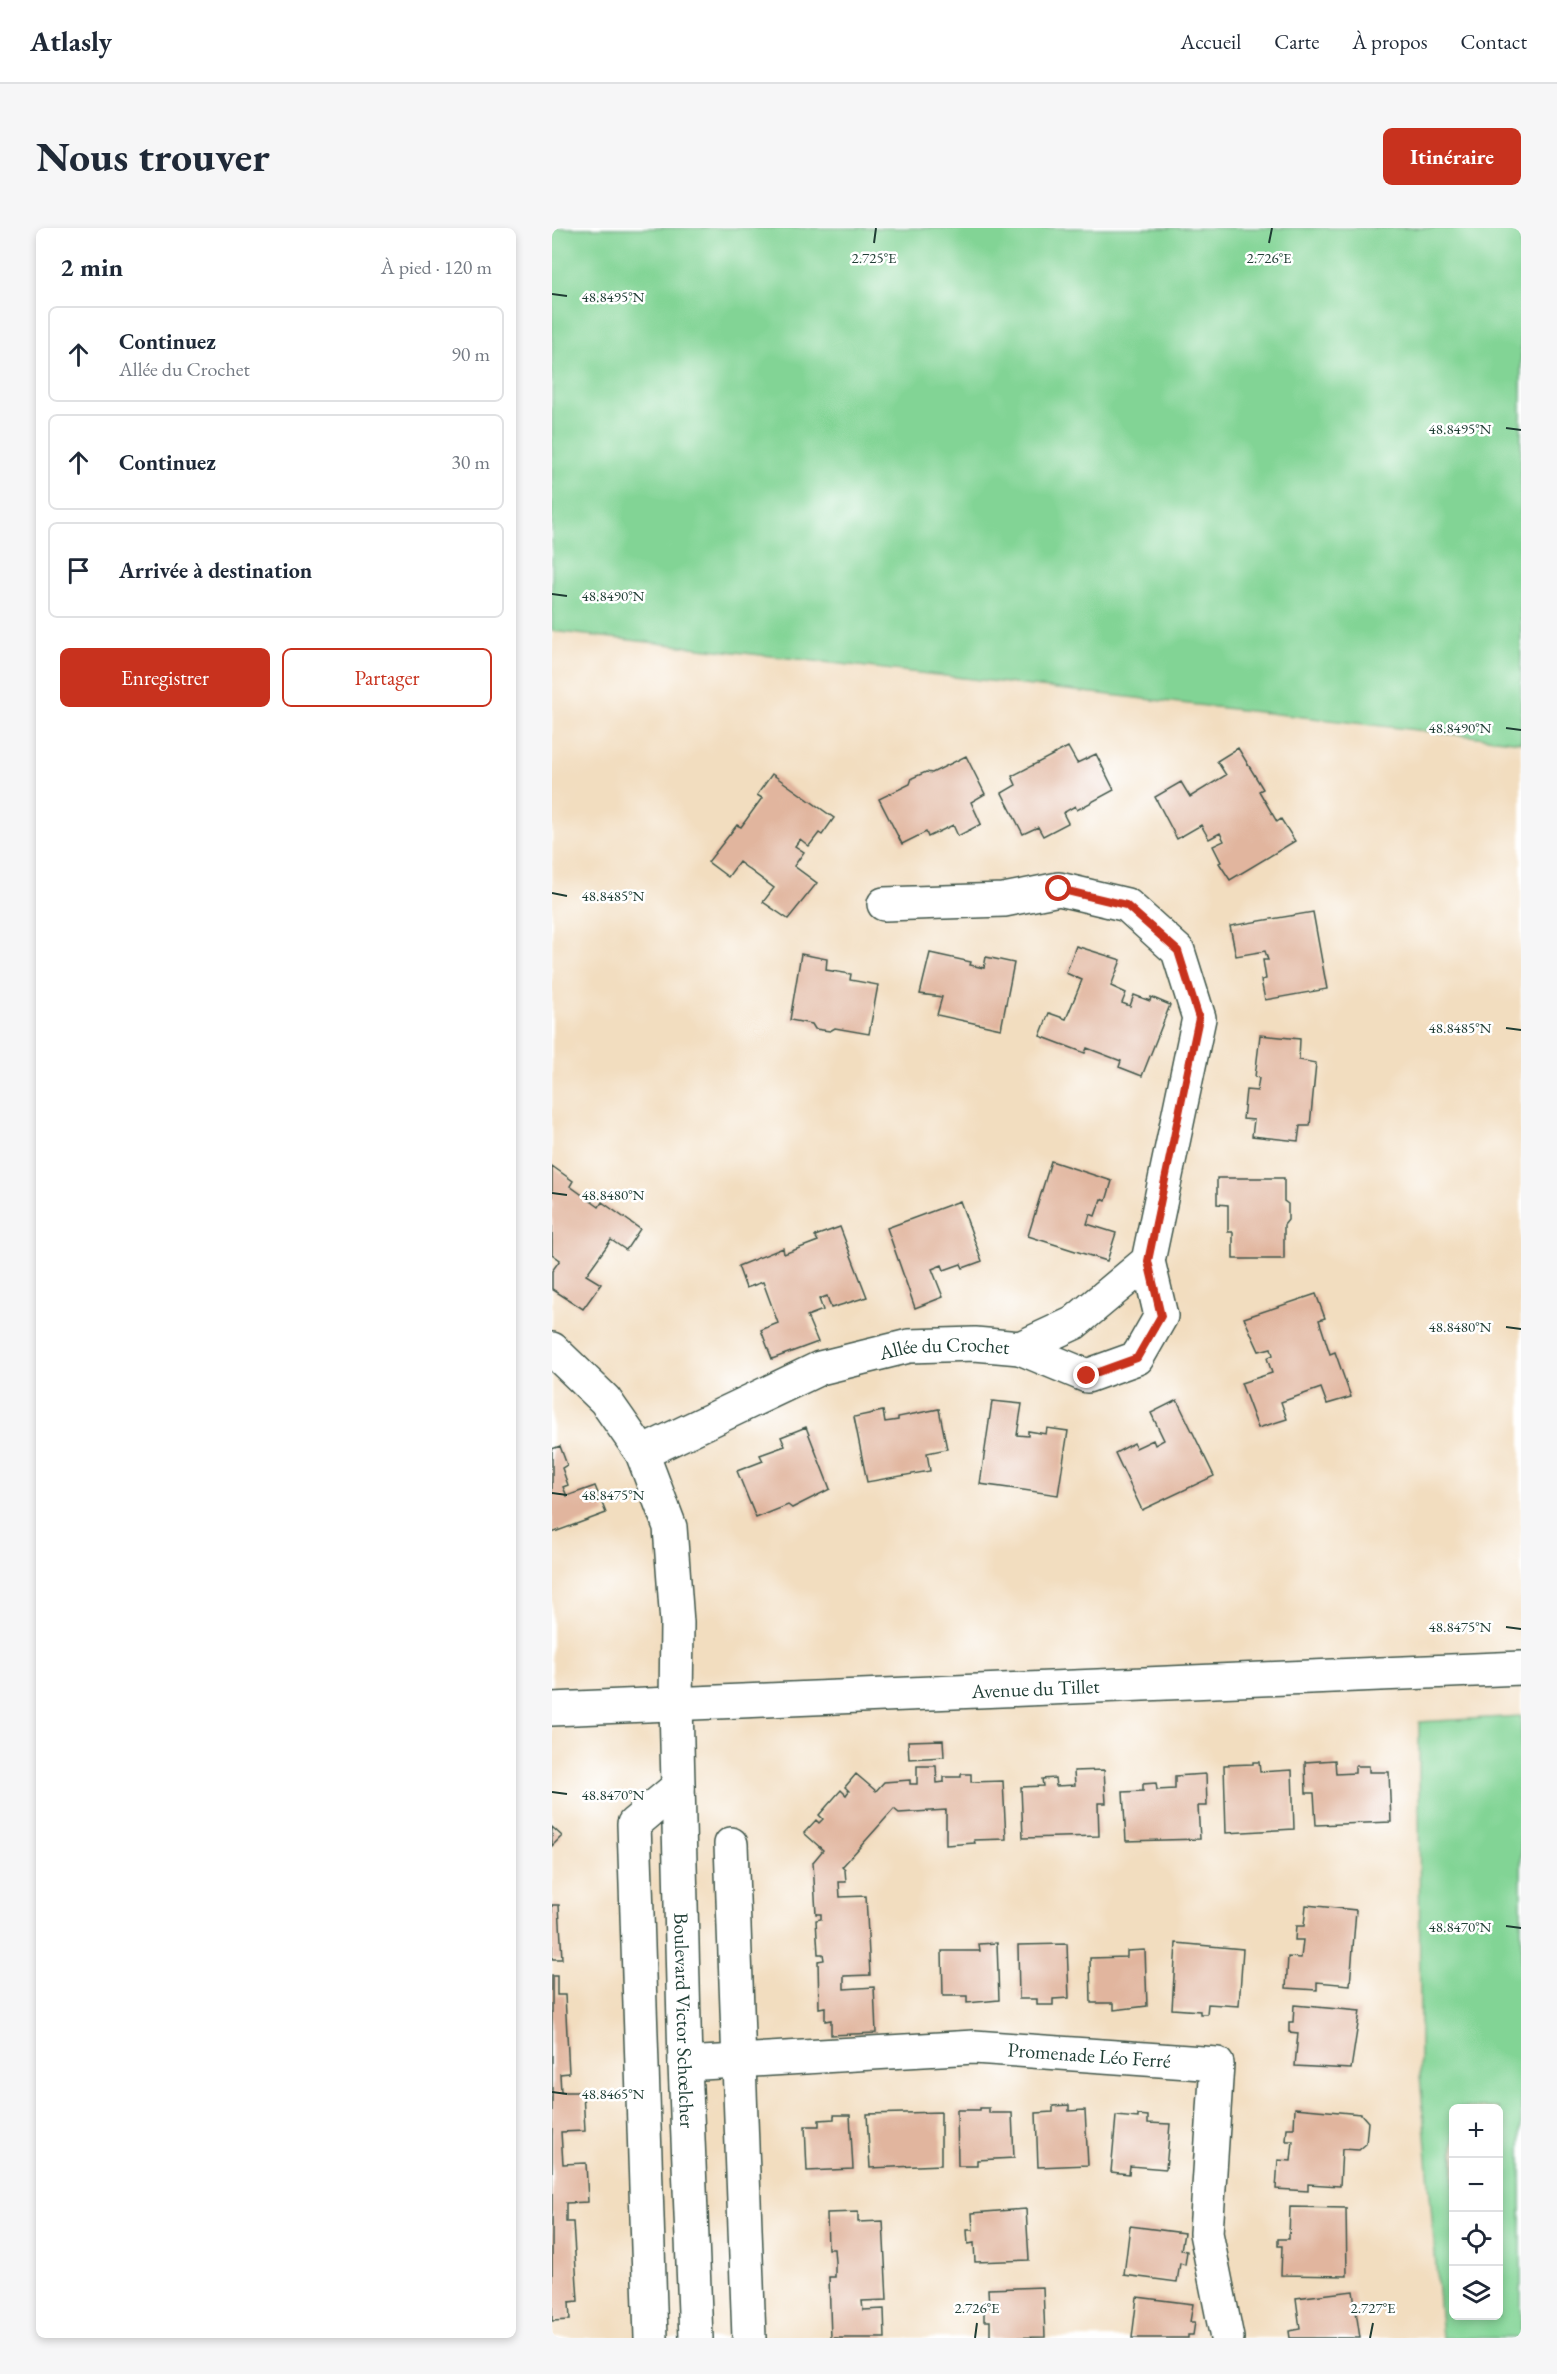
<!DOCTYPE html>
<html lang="fr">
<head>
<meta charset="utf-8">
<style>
	body { margin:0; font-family:"EB Garamond",serif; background:#f6f6f7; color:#1f2937 }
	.controls { position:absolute; right:18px; bottom:18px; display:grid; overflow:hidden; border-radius:9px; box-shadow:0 3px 9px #0003 }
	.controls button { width:54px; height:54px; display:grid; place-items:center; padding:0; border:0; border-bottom:2px solid #e0e1e3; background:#fff; color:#1f2937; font:30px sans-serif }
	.stop { position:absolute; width:18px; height:18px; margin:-14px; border:4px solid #c8321e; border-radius:50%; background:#fff }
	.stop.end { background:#c8321e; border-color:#fff; box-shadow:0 2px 6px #0008 }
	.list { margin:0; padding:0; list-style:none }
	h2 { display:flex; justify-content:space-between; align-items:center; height:78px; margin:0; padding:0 24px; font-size:26px }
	h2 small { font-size:20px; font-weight:400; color:#747a83 }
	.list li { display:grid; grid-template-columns:39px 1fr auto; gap:18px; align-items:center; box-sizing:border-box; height:96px; margin:0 12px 12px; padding:0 12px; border:2px solid #e0e1e3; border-radius:9px }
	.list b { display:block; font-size:22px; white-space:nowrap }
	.list p { margin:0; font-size:20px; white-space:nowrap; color:#747a83 }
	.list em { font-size:20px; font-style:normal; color:#747a83 }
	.actions { display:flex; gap:12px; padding:18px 24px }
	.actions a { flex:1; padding:14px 0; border:2px solid #c8321e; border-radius:9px; text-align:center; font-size:21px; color:#c8321e }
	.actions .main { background:#c8321e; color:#fff }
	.icon { flex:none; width:33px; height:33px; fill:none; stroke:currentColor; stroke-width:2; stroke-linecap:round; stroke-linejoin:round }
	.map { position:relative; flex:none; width:969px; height:2110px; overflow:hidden; border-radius:9px }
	header { display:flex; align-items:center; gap:36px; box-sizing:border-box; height:84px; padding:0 30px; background:#fff; border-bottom:2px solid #e0e1e3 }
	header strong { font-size:28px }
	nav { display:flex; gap:33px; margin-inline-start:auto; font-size:21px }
	.intro { display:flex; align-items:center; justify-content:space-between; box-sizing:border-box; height:144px; padding:0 36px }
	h1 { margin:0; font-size:42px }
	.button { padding:15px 27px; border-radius:9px; background:#c8321e; color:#fff; font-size:21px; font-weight:700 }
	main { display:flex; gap:36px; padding:0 36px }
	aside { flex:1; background:#fff; border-radius:9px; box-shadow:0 3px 9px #0003 }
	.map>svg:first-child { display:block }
	.green { fill:#82d495; stroke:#508864; stroke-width:1.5; fill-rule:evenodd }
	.building { fill:#e1b59e }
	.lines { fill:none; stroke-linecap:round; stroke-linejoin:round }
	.minor-casing { stroke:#3f5549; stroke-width:36 }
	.minor { stroke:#fff; stroke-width:33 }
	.route { stroke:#c8321e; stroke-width:8 }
	.ticks { fill:none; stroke:#1f3d34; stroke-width:2 }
	.labels { text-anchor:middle; stroke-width:5; stroke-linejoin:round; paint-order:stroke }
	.street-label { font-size:20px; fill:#1f3d34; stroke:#fff }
	.ticks-label { font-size:15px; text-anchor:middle; fill:#1f3d34; stroke:#fff; stroke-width:5; stroke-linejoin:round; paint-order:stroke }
</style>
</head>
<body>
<header>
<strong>Atlasly</strong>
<nav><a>Accueil</a><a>Carte</a><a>À propos</a><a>Contact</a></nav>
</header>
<div class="intro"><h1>Nous trouver</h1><a class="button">Itinéraire</a></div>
<main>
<aside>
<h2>2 min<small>À pied · 120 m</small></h2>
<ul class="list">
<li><svg class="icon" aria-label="ahead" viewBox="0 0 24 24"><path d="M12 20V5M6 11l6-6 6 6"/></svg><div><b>Continuez</b><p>Allée du Crochet</p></div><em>90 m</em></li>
<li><svg class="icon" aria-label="ahead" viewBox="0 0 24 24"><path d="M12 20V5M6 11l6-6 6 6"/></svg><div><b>Continuez</b></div><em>30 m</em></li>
<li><svg class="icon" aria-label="arrive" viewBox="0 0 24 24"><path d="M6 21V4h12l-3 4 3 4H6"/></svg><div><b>Arrivée à destination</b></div></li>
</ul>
<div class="actions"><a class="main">Enregistrer</a><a>Partager</a></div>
</aside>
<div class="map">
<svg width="969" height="2110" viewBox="0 0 969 2110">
	<rect width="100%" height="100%" fill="#fff"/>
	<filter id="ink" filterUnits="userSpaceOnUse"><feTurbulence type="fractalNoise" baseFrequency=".0167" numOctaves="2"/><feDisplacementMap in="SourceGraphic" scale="12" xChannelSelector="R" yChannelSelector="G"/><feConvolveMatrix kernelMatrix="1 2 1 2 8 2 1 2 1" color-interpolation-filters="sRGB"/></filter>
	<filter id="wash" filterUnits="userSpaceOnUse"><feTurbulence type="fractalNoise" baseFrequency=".008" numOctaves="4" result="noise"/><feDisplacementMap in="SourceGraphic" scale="24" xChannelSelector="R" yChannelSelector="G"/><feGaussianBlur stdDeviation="1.35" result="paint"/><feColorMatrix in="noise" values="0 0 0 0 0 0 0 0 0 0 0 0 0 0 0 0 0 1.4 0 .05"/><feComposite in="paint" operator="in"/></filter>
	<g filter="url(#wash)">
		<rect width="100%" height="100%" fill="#f2ddbf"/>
		<path class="green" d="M0,0H969V514L0,403Z
			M969,1488V2110H890L868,1847L867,1494ZM946,1880V2088H902V1880Z"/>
		<g id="blocks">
			<path class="building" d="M516,519L525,535L544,526L562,562L525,582L523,578L511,585L516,595L491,608L486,599L471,606L450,565L464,557L460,548Z
				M686,520L711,561L707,563L725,594L729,591L743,613L678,652L667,635L669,634L661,618L672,613L668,605L657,611L649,597L625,611L603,569L629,554L638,569L674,547L665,533Z
				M414,528L433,566L419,574L429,596L406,608L401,597L376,609L374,604L350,616L327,571L358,556L360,550L374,544L380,545Z
				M220,546L282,590L270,607L267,605L257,618L248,611L243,618L252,624L242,638L265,655L236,691L211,674L222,660L187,634L176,649L156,634L185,597L189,599L210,570L205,567Z
				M761,684L775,761L713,772L709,752L714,751L711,732H716L713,723L684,728L678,698Z
				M524,718L569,732L559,758L574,765L570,775L578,778L582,767L598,773L599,769L618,777L590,848L567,839L569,833L535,820L533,825L488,808L497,785L514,791L530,752L514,745Z
				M378,725L419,734L418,737L432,740L434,729L462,735L449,801L385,787L390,769L368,766Z
				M249,726L275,731L274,742L299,746L298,752L326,757L317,806L283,800L278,803L263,801L260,796L238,792Z
				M708,807L748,811L747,832L764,835L758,898H748L746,913L700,908L702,892L691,891L694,862L705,863L707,850L703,849Z
				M499,933L560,953L554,973L549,971L543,988L538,986L535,996L564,1005L555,1033L476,1008Z
				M0,938L21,953L18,958L47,979L50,974L88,1001L74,1022L59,1012L34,1047L49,1056L31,1081L0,1061V1043L8,1032L0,1026Z
				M665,950H732V973L736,976V992L732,997V1031H681V1004H676V977L665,976Z
				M408,973L430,1033L411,1040L409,1036L392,1042L390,1037L380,1041L391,1069L363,1080L335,1000Z
				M288,999L315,1069L279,1080L275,1068L267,1071L271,1082L255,1088L266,1114L220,1131L209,1102L226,1095L211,1054L194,1060L186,1038L231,1020L232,1026L266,1013L263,1008Z
				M764,1066L773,1090L767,1092L778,1126L783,1124L799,1169L775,1176L769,1160L729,1174L735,1191L706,1200L689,1155L720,1145L715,1130L721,1127L719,1120L707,1123L692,1090Z
				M625,1172L662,1248L590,1282L563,1225L582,1215L584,1220L601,1212L603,1217L612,1212L599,1185Z
				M440,1173L470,1176L465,1207L476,1208V1203L494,1206L495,1200L516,1203L506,1267L428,1256Z
				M387,1181L395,1221L375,1225L378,1243L315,1254L302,1189L331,1183L333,1194L346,1192V1189Z
				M254,1199L278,1261L240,1280L236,1277L204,1290L185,1243L211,1233L208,1227L233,1218L229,1209Z
				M8,1218L15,1237L10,1240L16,1257L11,1259L15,1268L43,1258L54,1285L0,1305V1221Z
				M391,1512L392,1529L357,1531L356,1513Z
				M783,1532L784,1546L803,1545V1538H817V1544H837L839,1594L764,1597L762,1565H754L753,1534Z
				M701,1534H707L708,1544L740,1542L742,1601L674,1605L672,1537L701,1536Z
				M365,1538H384L385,1555L392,1554V1549H409V1546H419V1554L451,1553L454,1611L422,1612L423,1615L394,1617V1582L347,1585L342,1581L290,1639L293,1642L294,1654H287L288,1669L314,1668L318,1747L292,1748V1761L322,1759L324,1805L279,1807V1792L273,1793V1779L267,1780L266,1733L272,1732L271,1726H266L264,1692L269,1691V1686H264L261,1634L271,1622L252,1605L264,1592L267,1595L271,1591L267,1587L289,1562L294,1567L297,1563L293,1559L304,1546L324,1563L332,1554L358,1552V1556H365Z
				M552,1542L554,1575H546L547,1608L471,1610L469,1559L491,1558L490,1551L503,1550L504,1558L523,1557L522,1543Z
				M654,1546L655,1578H646L648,1611L574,1613L571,1564L591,1563V1556L604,1555L605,1562L623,1561V1548Z
				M0,1599L10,1608L0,1618Z
				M0,1677H7L10,1731H0Z
				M754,1677L804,1682L798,1757L765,1754V1762L734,1760L736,1729L749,1730L751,1712H743L744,1698H752Z
				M445,1715L447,1772L415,1775V1768H391L390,1723H428L427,1716Z
				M624,1715L691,1721L687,1778L656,1776L655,1786H648V1783L620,1781Z
				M515,1716L517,1770L501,1771V1777H485V1771H467L466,1717Z
				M593,1722L595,1778L562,1782V1775H539L538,1730L575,1729V1723Z
				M0,1748H5V1767H13L17,1845L8,1846L9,1864H31L33,1903L9,1904L11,1936L34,1935L36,1974L14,1975V1994H21L26,2073L17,2074L18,2092L0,2093Z
				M742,1777L808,1783L799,1841L743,1838L746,1805L737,1804V1794H741Z
				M517,1877V1883L533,1882L536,1937L486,1939L484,1885L501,1884V1878Z
				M428,1880H437V1885H460L462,1930L425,1932V1938H406L405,1882H428Z
				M743,1880L809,1886L816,1894L814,1916L807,1922L790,1921L788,1958L756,1956V1963L724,1961L726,1932L739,1933L741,1913H734L735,1900H742Z
				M389,1884V1937L318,1940L315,1886Z
				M282,1887H298L301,1941L255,1943L253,1898H267V1892L282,1891Z
				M586,1887L596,1888V1895L618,1896L614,1941L578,1938L577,1946L559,1944L564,1888L586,1890Z
				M738,1979L794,1980L795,2048L729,2047L730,2018H726V2011H737Z
				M474,1981L477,2032L423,2034L422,2015L416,2016L415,2002H421L420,1985Z
				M306,1984V1994L331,1993L335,2072L310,2073L311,2082L332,2081L333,2110H279L277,2049H283V2034L282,2021H276L275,1985Z
				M578,1998L632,2005L629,2022L635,2023L633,2037L628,2035L625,2054L572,2047Z
				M491,2059L493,2109L438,2110V2093H432V2080L437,2079L436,2061Z
				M801,2063L808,2110H738L737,2103L748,2101L744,2070Z
				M585,2069L641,2076L638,2094H643L641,2107H636V2110H580Z"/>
		</g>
	</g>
	<g filter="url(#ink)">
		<use href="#blocks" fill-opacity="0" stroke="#3f5549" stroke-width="1.5"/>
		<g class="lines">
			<defs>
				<g id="minor">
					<path d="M468,1120L535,1148L585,1130L609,1088L596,1033"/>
					<path id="s1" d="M0,1121L53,1172L90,1225L118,1299L125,1395L124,1476L133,1836L144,2110"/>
					<path id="s2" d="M90,1225L268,1140L357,1118L423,1116L468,1120L522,1095L596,1033L647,790L626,723L575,677L507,661L452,672L332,676"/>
					<path id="s3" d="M0,1481L969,1440"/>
					<path d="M179,1616L197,2110"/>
					<path id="s4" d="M133,1836L422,1819L665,1836L654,2005L675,2110"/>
					<path d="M99,2110L82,1596L126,1559"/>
				</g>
			</defs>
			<use href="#minor" class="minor-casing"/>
			<use href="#minor" class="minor"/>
		</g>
	</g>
	<g class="lines" filter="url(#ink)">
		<path class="route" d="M507,661L574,677L626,723L647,790L596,1033L609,1088L585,1130L535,1148"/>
	</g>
	<path class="ticks" d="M322,15L324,0M717,15L720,0M0,66L15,68M954,200L969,202M0,366L15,368M954,500L969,502M0,665L15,668M954,800L969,802M0,965L15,967M954,1099L969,1101M0,1265L15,1267M954,1399L969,1401M0,1564L15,1566M954,1698L969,1700M0,1864L15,1866M423,2110L425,2095M818,2110L821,2095"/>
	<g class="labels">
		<g class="street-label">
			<text dy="7" stroke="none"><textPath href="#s2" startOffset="324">Allée du Crochet</textPath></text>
			<text dy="7" stroke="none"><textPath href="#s3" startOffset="484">Avenue du Tillet</textPath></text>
			<text dy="7" stroke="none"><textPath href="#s1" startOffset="711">Boulevard Victor Schœlcher</textPath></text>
			<text dy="7" stroke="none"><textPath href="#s4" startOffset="405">Promenade Léo Ferré</textPath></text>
		</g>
	</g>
	<g class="ticks-label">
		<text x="322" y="35">2.725°E</text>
		<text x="717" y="35">2.726°E</text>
		<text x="61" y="74">48.8495°N</text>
		<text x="908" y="206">48.8495°N</text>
		<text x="61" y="373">48.8490°N</text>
		<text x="908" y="505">48.8490°N</text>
		<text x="61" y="673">48.8485°N</text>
		<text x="908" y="805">48.8485°N</text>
		<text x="61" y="972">48.8480°N</text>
		<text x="908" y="1104">48.8480°N</text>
		<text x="61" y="1272">48.8475°N</text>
		<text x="908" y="1404">48.8475°N</text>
		<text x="61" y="1572">48.8470°N</text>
		<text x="908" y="1704">48.8470°N</text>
		<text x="61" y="1871">48.8465°N</text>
		<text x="425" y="2085">2.726°E</text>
		<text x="821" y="2085">2.727°E</text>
	</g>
</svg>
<div class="controls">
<button>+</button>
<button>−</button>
<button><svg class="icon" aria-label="locate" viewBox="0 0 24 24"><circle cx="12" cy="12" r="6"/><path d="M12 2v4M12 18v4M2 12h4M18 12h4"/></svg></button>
<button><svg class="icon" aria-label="layers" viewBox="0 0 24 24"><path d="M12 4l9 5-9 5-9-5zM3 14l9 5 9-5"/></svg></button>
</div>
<div class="stop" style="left:507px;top:661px"></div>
<div class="stop end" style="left:535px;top:1148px"></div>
</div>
</main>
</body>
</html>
